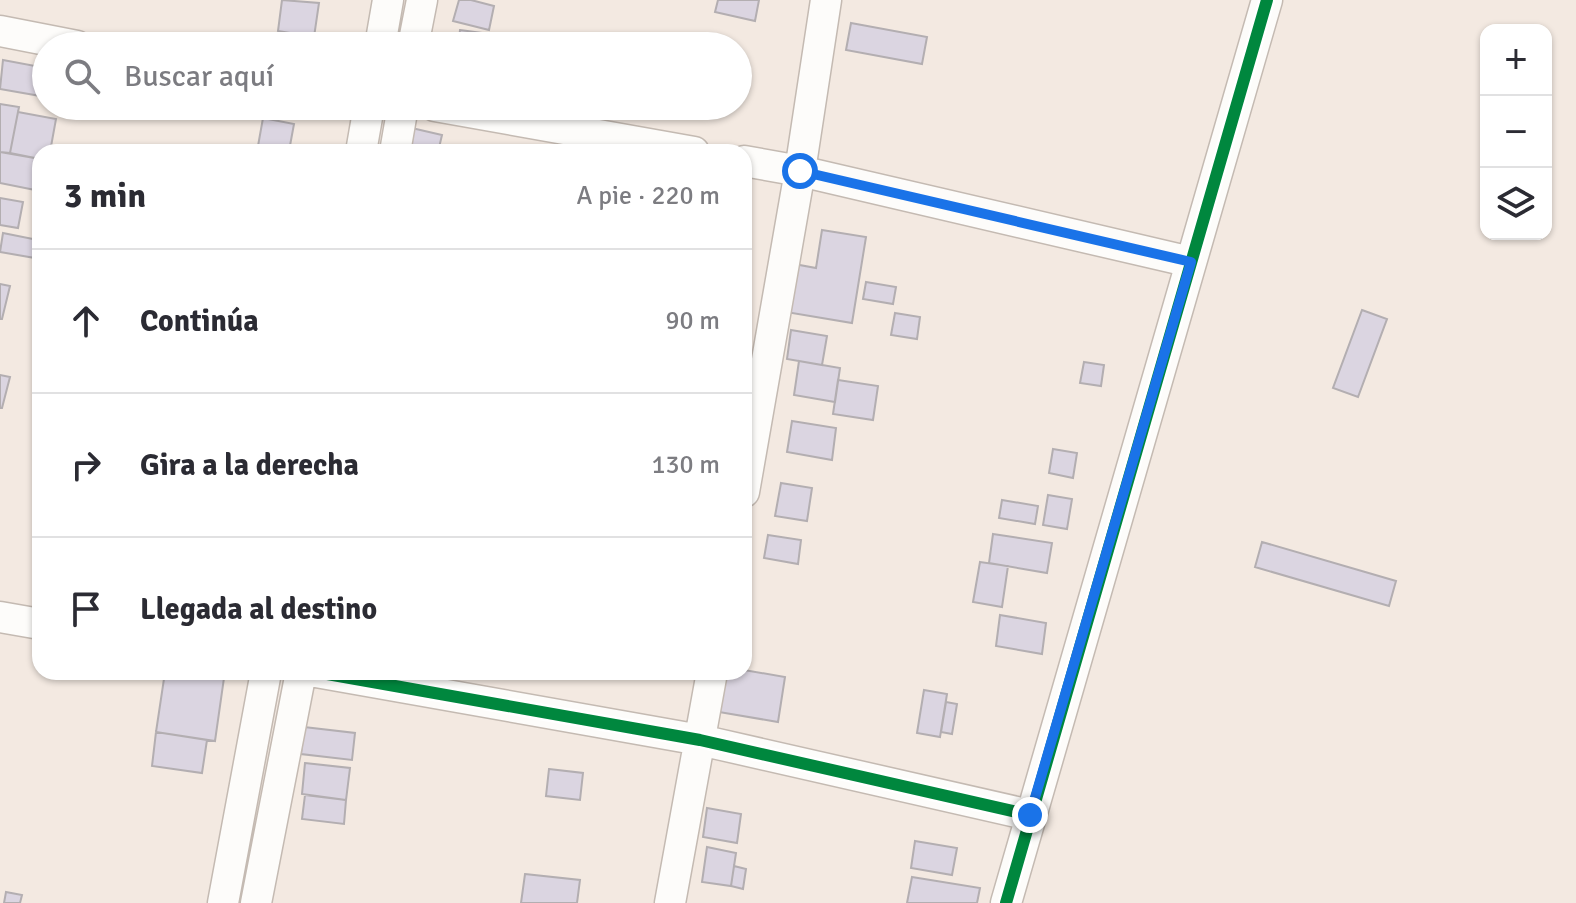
<!DOCTYPE html>
<html lang="es">
<head>
<meta charset="utf-8">
<style>
	body { margin:0; font-family:Signika,sans-serif; background:#f7f7f7; color:#2b2b33 }
	.controls { position:absolute; right:24px; top:24px; display:grid; overflow:hidden; border-radius:16px; box-shadow:0 2px 6px #0004 }
	.controls button { width:72px; height:72px; display:grid; place-items:center; padding:0; border:0; border-bottom:2px solid #e1e1e2; background:#fff; color:#2b2b33; font:40px sans-serif }
	.stop { position:absolute; width:24px; height:24px; margin:-18px; border:6px solid #1a73e8; border-radius:50%; background:#fff }
	.stop.end { background:#1a73e8; border-color:#fff; box-shadow:0 2px 8px #0008 }
	.list { margin:0; padding:0; list-style:none }
	h2 { display:flex; justify-content:space-between; align-items:center; height:104px; margin:0; padding:0 32px; font-size:34px }
	h2 small { font-size:26px; font-weight:400; color:#7c7c81 }
	.list li { display:grid; grid-template-columns:52px 1fr auto; gap:24px; align-items:center; box-sizing:border-box; height:144px; padding:0 32px; border-top:2px solid #e1e1e2 }
	.list b { display:block; font-size:30px; white-space:nowrap }
	.list em { font-size:26px; font-style:normal; color:#7c7c81 }
	.icon { flex:none; width:44px; height:44px; fill:none; stroke:currentColor; stroke-width:2; stroke-linecap:round; stroke-linejoin:round }
	.map { position:relative; flex:none; width:1576px; height:903px; overflow:hidden }
	.search { position:absolute; background:#fff; box-shadow:0 2px 6px #0004; left:32px; top:32px; width:720px; height:88px; display:flex; align-items:center; gap:20px; box-sizing:border-box; padding:0 28px; border-radius:44px; color:#7c7c81; font-size:30px }
	.panel { position:absolute; background:#fff; box-shadow:0 2px 6px #0004; left:32px; top:144px; width:720px; height:536px; border-radius:24px }
	.map>svg:first-child { display:block }
	.building { fill:#dbd5e1; stroke:#b3aeb1; stroke-width:2 }
	.lines { fill:none; stroke-linecap:round; stroke-linejoin:round }
	.street-casing { stroke:#c4bab2; stroke-width:33 }
	.street { stroke:#fdfcfa; stroke-width:30 }
	.cycleway-casing { stroke:#fff; stroke-width:17 }
	.cycleway { stroke:#00873e; stroke-width:12 }
	.route { stroke:#1a73e8; stroke-width:10 }
</style>
</head>
<body>
<div class="map">
<svg width="1576" height="903" viewBox="0 0 1576 903">
	<rect width="100%" height="100%" fill="#f3e9e1"/>
	<path class="building" d="M282,0L319,3L314,37L278,31Z
		M459,0H471L494,6L489,30L453,21Z
		M718,0H759L755,21L715,12Z
		M851,23L927,37L922,64L846,50Z
		M460,30L520,38L519,46H458Z
		M3,60L46,68V97L0,89Z
		M0,104L19,107L10,153L0,152Z
		M18,112L56,119L50,152H40V159L10,153Z
		M263,118L294,124L289,151L258,146Z
		M403,126L442,135L438,152H398Z
		M0,152L40,159V191L0,183Z
		M0,198L23,202L18,228L0,225Z
		M822,230L866,237L852,323L786,312L794,264L816,268Z
		M3,233L38,240L35,258L0,252Z
		M866,282L896,287L893,304L863,299Z
		M0,284L10,286L2,319H0Z
		M1362,310L1387,319L1358,397L1333,388Z
		M895,313L920,317L917,339L891,335Z
		M791,330L827,336L822,365L787,359Z
		M799,361L840,368L835,402L794,395Z
		M1084,362L1104,365L1101,386L1080,383Z
		M0,375L10,377L2,408H0Z
		M838,380L878,386L873,420L833,414Z
		M792,421L836,428L832,460L787,452Z
		M1053,449L1077,453L1073,478L1049,473Z
		M781,483L812,488L807,521L775,516Z
		M1048,495L1072,499L1067,529L1043,525Z
		M1002,500L1038,506L1035,524L999,518Z
		M993,534L1052,543L1047,573L989,563Z
		M768,535L801,540L798,564L764,558Z
		M1262,542L1396,581L1389,606L1255,567Z
		M980,562L1008,566L1002,607L973,602Z
		M1000,615L1046,623L1042,654L996,646Z
		M744,670L785,677L778,722L713,711L719,672H744Z
		M165,672L224,678L215,741L156,732Z
		M924,690L947,694L940,737L917,733Z
		M946,702L957,704L952,734L941,732Z
		M304,727L355,733L352,760L301,754Z
		M156,732L207,740L202,773L152,766Z
		M305,763L350,768L346,800L302,794Z
		M549,769L583,773L580,800L546,796Z
		M305,795L346,800L344,824L302,819Z
		M707,808L741,814L737,843L703,837Z
		M915,841L957,848L952,875L911,868Z
		M707,847L736,853L731,886L702,882Z
		M734,866L746,869L743,889L731,886Z
		M525,874L580,880L577,903H521Z
		M912,877L980,888L977,903H907Z
		M6,892L22,895L20,903H4Z"/>
	<g class="lines">
		<defs>
			<path id="street" d="M0,31L77,46
				M380,46L388,0
				M413,46L422,0
				M435,106L694,152
				M361,152L369,106
				M395,152L403,106
				M744,161L800,171L1191,262
				M744,492L800,171L826,0
				M0,617L40,624
				M316,672L700,740L1030,815
				M223,903L266,672
				M256,903L301,672
				M670,903L712,672
				M1006,903L1267,0"/>
		</defs>
		<use href="#street" class="street-casing"/>
		<use href="#street" class="street"/>
		<defs>
			<path id="cycleway" d="M316,672L700,740L1030,815
				M1006,903L1267,0"/>
		</defs>
		<use href="#cycleway" class="cycleway-casing"/>
		<use href="#cycleway" class="cycleway"/>
	</g>
	<g class="lines">
		<path class="route" d="M800,171L1191,262L1030,815"/>
	</g>
</svg>
<div class="controls">
<button>+</button>
<button>−</button>
<button><svg class="icon" aria-label="layers" viewBox="0 0 24 24"><path d="M12 4l9 5-9 5-9-5zM3 14l9 5 9-5"/></svg></button>
</div>
<div class="stop" style="left:800px;top:171px"></div>
<div class="stop end" style="left:1030px;top:815px"></div>
<div class="search"><svg class="icon" aria-label="search" viewBox="0 0 24 24"><circle cx="10" cy="10" r="6"/><path d="M15 15l6 6"/></svg>Buscar aquí</div>
<section class="panel">
<h2>3 min<small>A pie · 220 m</small></h2>
<ul class="list">
<li><svg class="icon" aria-label="ahead" viewBox="0 0 24 24"><path d="M12 20V5M6 11l6-6 6 6"/></svg><div><b>Continúa</b></div><em>90 m</em></li>
<li><svg class="icon" aria-label="right" viewBox="0 0 24 24"><path d="M7 20v-9h11M14 6l5 5-5 5"/></svg><div><b>Gira a la derecha</b></div><em>130 m</em></li>
<li><svg class="icon" aria-label="arrive" viewBox="0 0 24 24"><path d="M6 21V4h12l-3 4 3 4H6"/></svg><div><b>Llegada al destino</b></div></li>
</ul>
</section>
</div>
</body>
</html>
